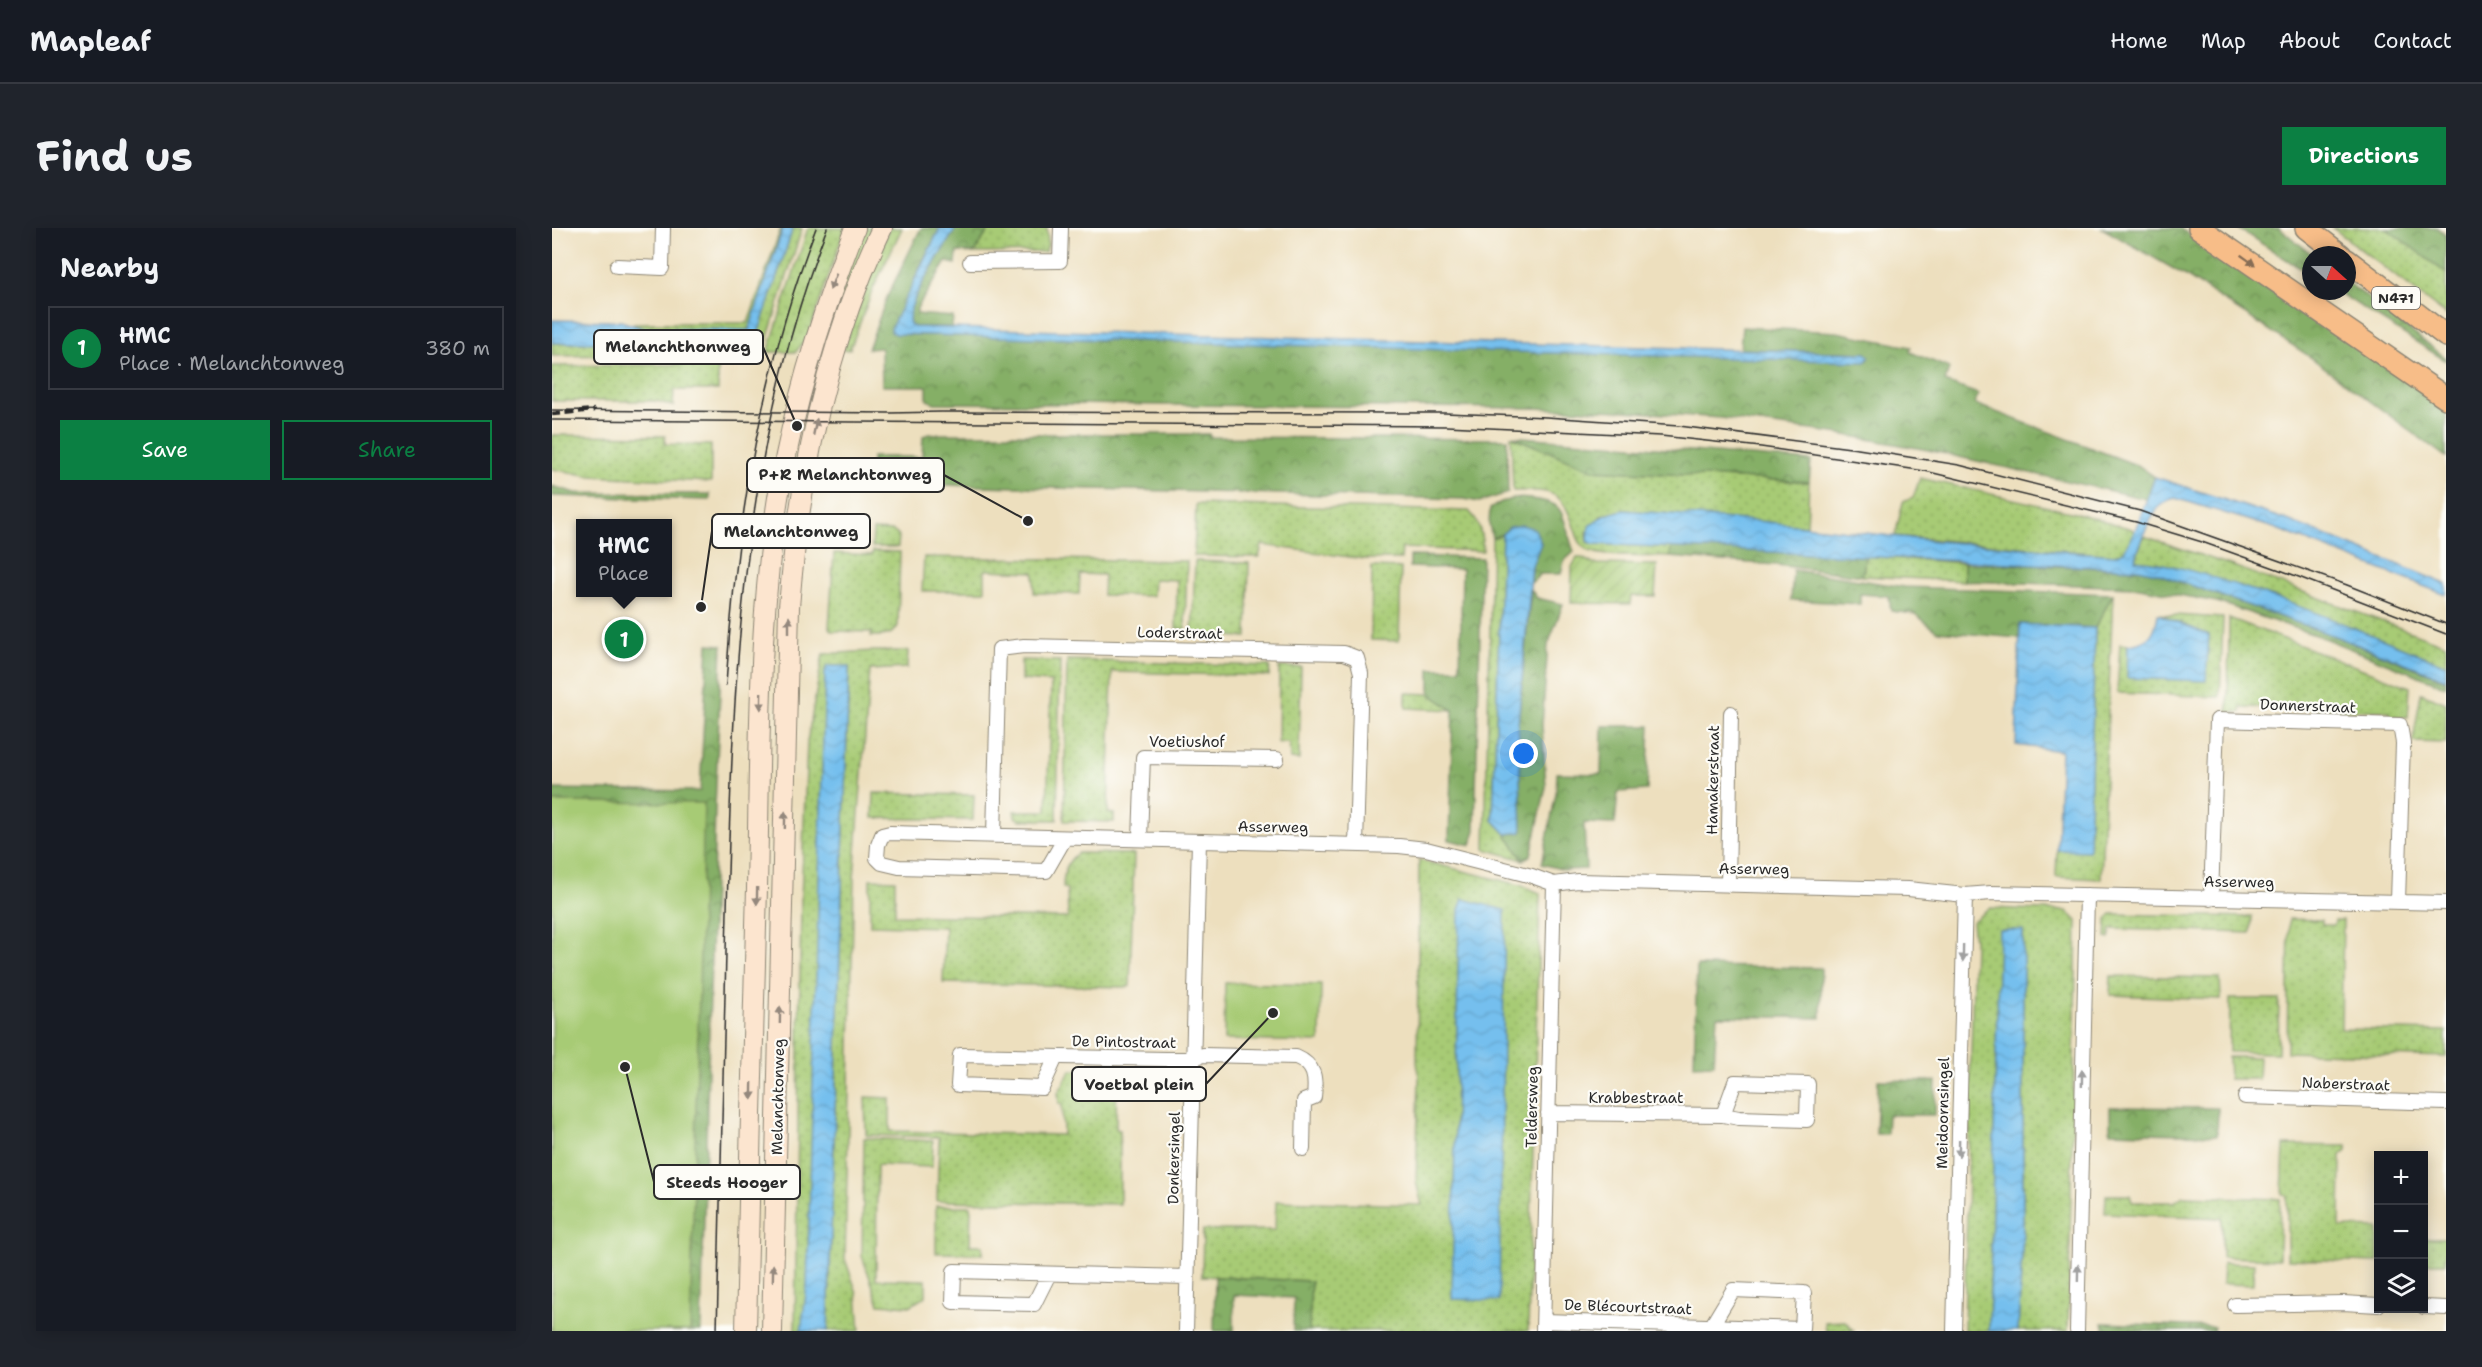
<!DOCTYPE html>
<html lang="en">
<head>
<meta charset="utf-8">
<style>
	body { margin:0; font-family:"Shantell Sans",sans-serif; background:#20242c; color:#f1f3f6 }
	.controls { position:absolute; right:18px; bottom:18px; display:grid; overflow:hidden; border-radius:0px; box-shadow:0 3px 15px #0003 }
	.controls button { width:54px; height:54px; display:grid; place-items:center; padding:0; border:0; border-bottom:2px solid #363941; background:#171b24; color:#f1f3f6; font:30px sans-serif }
	.compass { position:absolute; left:1750px; top:18px; width:54px; height:54px; border-radius:50%; background:#171b24; box-shadow:0 3px 15px #0003; rotate:111deg }
	.you { position:absolute; left:972px; top:526px; width:21px; height:21px; margin:-15px; border:4px solid #fff; border-radius:50%; background:#1a73e8; box-shadow:0 0 0 9px #1a73e833 }
	.badge { display:grid; place-items:center; width:39px; height:39px; border-radius:50%; background:#0b8043; color:#fff; font-size:20px; font-weight:700 }
	.pin { position:absolute; translate:-50% -50%; border:3px solid #fff; box-shadow:0 2px 6px #0006 }
	.popup { position:absolute; left:24px; top:291px; width:96px; height:78px; box-sizing:border-box; display:grid; place-content:center; border-radius:0px; background:#171b24; filter:drop-shadow(0 2px 4px #0005); font-size:20px; white-space:nowrap; color:#9ea1a6 }
	.popup b { font-size:22px; color:#f1f3f6 }
	.popup::after { content:''; position:absolute; left:50%; top:100%; margin-left:-12px; border:12px solid transparent; border-top-color:#171b24 }
	.list { margin:0; padding:0; list-style:none }
	h2 { display:flex; justify-content:space-between; align-items:center; height:78px; margin:0; padding:0 24px; font-size:26px }
	h2 small { font-size:20px; font-weight:400; color:#9ea1a6 }
	.list li { display:grid; grid-template-columns:39px 1fr auto; gap:18px; align-items:center; box-sizing:border-box; height:84px; margin:0 12px 12px; padding:0 12px; border:2px solid #363941; border-radius:0px }
	.list b { display:block; font-size:22px; white-space:nowrap }
	.list p { margin:0; font-size:20px; white-space:nowrap; color:#9ea1a6 }
	.list em { font-size:20px; font-style:normal; color:#9ea1a6 }
	.actions { display:flex; gap:12px; padding:18px 24px }
	.actions a { flex:1; padding:14px 0; border:2px solid #0b8043; border-radius:0px; text-align:center; font-size:21px; color:#0b8043 }
	.actions .main { background:#0b8043; color:#fff }
	.icon { flex:none; width:33px; height:33px; fill:none; stroke:currentColor; stroke-width:2; stroke-linecap:round; stroke-linejoin:round }
	.map { position:relative; flex:none; width:1894px; height:1103px; overflow:hidden; border-radius:0px }
	header { display:flex; align-items:center; gap:36px; box-sizing:border-box; height:84px; padding:0 30px; background:#171b24; border-bottom:2px solid #363941 }
	header strong { font-size:28px }
	nav { display:flex; gap:33px; margin-inline-start:auto; font-size:21px }
	.intro { display:flex; align-items:center; justify-content:space-between; box-sizing:border-box; height:144px; padding:0 36px }
	h1 { margin:0; font-size:42px }
	.button { padding:15px 27px; border-radius:0px; background:#0b8043; color:#fff; font-size:21px; font-weight:700 }
	main { display:flex; gap:36px; padding:0 36px }
	aside { flex:1; background:#171b24; border-radius:0px; box-shadow:0 3px 15px #0003 }
	.map>svg:first-child { display:block }
	.grass { fill:url(#grass-dots); stroke:#697b50; stroke-width:1.5 }
	.forest { fill:url(#forest-crowns); stroke:#586d48; stroke-width:1.5 }
	.garden { fill:url(#garden-furrows); stroke:#697b50; stroke-width:1.5 }
	.pitch { fill:#a7cb75; stroke:#697b50; stroke-width:1.5 }
	.water { fill:url(#water-waves); stroke:#50758c; stroke-width:1.5 }
	.lines { fill:none; stroke-linecap:round; stroke-linejoin:round }
	.street-casing { stroke:#8c8574; stroke-width:16 }
	.secondary-casing { stroke:#8c8574; stroke-width:22 }
	.primary-casing { stroke:#8c8574; stroke-width:24 }
	.street { stroke:#fff; stroke-width:14 }
	.secondary { stroke:#fce5cf; stroke-width:20 }
	.primary { stroke:#f7bd88; stroke-width:21 }
	.tram { stroke:#2b2b2b; stroke-width:1.5 }
	.rail { stroke:#2b2b2b; stroke-width:4.5; stroke-dasharray:9 4.5; stroke-linecap:butt }
	.oneway { fill:#876d55 }
	.oneway2 { fill:#94887d }
	.oneway3 { fill:#a0a0a0 }
	.labels { text-anchor:middle; stroke-width:4.5; stroke-linejoin:round; paint-order:stroke }
	.shield { fill:#fdfcf7; stroke:#6a6a68; stroke-width:1.5 }
	.shield-label { font-size:14px; font-weight:bold; fill:#2b2b2b }
	.street-label { font-size:15px; fill:#2b2b2b; stroke:#fdfcf7 }
	.leader { fill:none; stroke:#2b2b2b; stroke-width:2 }
	.callout-dot { fill:#2b2b2b; stroke:#fdfcf7; stroke-width:2 }
	.callout { fill:#fdfcf7; stroke:#2b2b2b; stroke-width:2 }
	.callout-label { font-size:16px; text-anchor:middle; font-weight:bold; fill:#2b2b2b }
</style>
</head>
<body>
<header>
<strong>Mapleaf</strong>
<nav><a>Home</a><a>Map</a><a>About</a><a>Contact</a></nav>
</header>
<div class="intro"><h1>Find us</h1><a class="button">Directions</a></div>
<main>
<aside>
<h2>Nearby<small></small></h2>
<ul class="list">
<li><span class="badge">1</span><div><b>HMC</b><p>Place · Melanchtonweg</p></div><em>380 m</em></li>
</ul>
<div class="actions"><a class="main">Save</a><a>Share</a></div>
</aside>
<div class="map">
<svg width="1894" height="1103" viewBox="0 0 1894 1103">
	<defs>
		<pattern id="grass-dots" width="8" height="8" patternUnits="userSpaceOnUse" patternTransform="scale(1.5)"><rect width="8" height="8" fill="#a7cb75"/><path d="M2 2h.1M6 6h.1" fill="none" stroke="#90ae65" stroke-width="1.8" stroke-linecap="round"/></pattern>
		<pattern id="forest-crowns" width="20" height="18" patternUnits="userSpaceOnUse" patternTransform="scale(1.5)"><rect width="20" height="18" fill="#85af66"/><path d="M2 6a3 3 0 1 1 6 0M12 15a3 3 0 1 1 6 0" fill="none" stroke="#6d8f54"/></pattern>
		<pattern id="garden-furrows" width="10" height="10" patternUnits="userSpaceOnUse" patternTransform="scale(1.5)"><rect width="10" height="10" fill="#a7cb75"/><path d="M-1 1l2-2M0 10L10 0M9 11l2-2" fill="none" stroke="#90ae65"/></pattern>
		<pattern id="water-waves" width="16" height="10" patternUnits="userSpaceOnUse" patternTransform="scale(1.5)"><rect width="16" height="10" fill="#75bfee"/><path d="M0 5q4-4 8 0t8 0" fill="none" stroke="#65a4cc"/></pattern>
	</defs>
	<rect width="100%" height="100%" fill="#fdfcf7"/>
	<filter id="ink" filterUnits="userSpaceOnUse"><feTurbulence type="fractalNoise" baseFrequency=".0167" numOctaves="2"/><feDisplacementMap in="SourceGraphic" scale="12" xChannelSelector="R" yChannelSelector="G"/><feConvolveMatrix kernelMatrix="1 2 1 2 8 2 1 2 1" color-interpolation-filters="sRGB"/></filter>
	<filter id="wash" filterUnits="userSpaceOnUse"><feTurbulence type="fractalNoise" baseFrequency=".008" numOctaves="4" result="noise"/><feDisplacementMap in="SourceGraphic" scale="24" xChannelSelector="R" yChannelSelector="G"/><feGaussianBlur stdDeviation="1.35" result="paint"/><feColorMatrix in="noise" values="0 0 0 0 0 0 0 0 0 0 0 0 0 0 0 0 0 1.4 0 .05"/><feComposite in="paint" operator="in"/></filter>
	<g filter="url(#wash)">
		<rect width="100%" height="100%" fill="#eddfbe"/>
		<path class="grass" d="M229,0H231L197,102L90,100L82,97V95H196Z
			M241,0H250L211,125L0,128V115L96,114L203,107L206,105Z
			M256,0H293L256,108L244,124H216Z
			M309,0H321L276,121L267,123Z
			M337,0H350L320,63L298,121L291,122Z
			M438,0H495L496,17L493,24L422,25Z
			M1781,0H1834L1894,45V87Z
			M166,136V162H122L121,178L105,173H0V138Z
			M0,207L113,208V216L159,217V254L38,248L0,241Z
			M959,208L1041,242L1257,254L1255,298L1072,282L1049,288L1035,305L1036,313L1041,316L1119,319L1118,329C1100,328 1049,330 1035,322C1029,318 1025,309 1023,302C1010,262 1001,262 961,263Z
			M1368,250L1532,287L1580,301L1582,305L1572,323L1563,327L1343,308L1351,274L1361,270Z
			M644,276L917,283C928,295 930,307 931,323L850,320L849,331H812L710,317L707,329L642,328Z
			M321,302L341,303L347,308L346,319H320Z
			M950,306L941,592L954,606L971,632L933,621L940,310Z
			M1592,308L1681,338L1894,417V437L1722,369L1583,332Z
			M321,323L348,324L346,398C339,409 332,408 319,408L320,404L280,403L277,400L282,325L320,327Z
			M1313,328L1412,335V353L1311,348Z
			M372,329L635,333L633,401H624L625,352L602,351L601,368L551,367L552,347L528,346L527,366L482,365V344L433,342V363H370Z
			M643,333L697,335L695,409L640,407Z
			M820,339L849,340L847,413L819,412Z
			M1561,366L1549,651L1504,649L1505,622H1537L1543,400Z
			M1606,386L1671,390L1668,469L1565,465L1568,416L1576,417V450L1657,407Z
			M1677,390L1858,459L1856,489L1838,488L1837,483L1689,479V484H1676Z
			M321,423H356L355,440L318,442L302,650L293,1031L305,1065L308,1103H276L297,439L275,438L273,444L255,1103H243L249,673L255,514L271,426Z
			M469,432L508,433L505,592H468L463,589L462,583H495L499,454L469,452Z
			M515,432L718,438L717,448L560,444L556,585L562,586V594L512,593Z
			M727,439H749L747,532L738,531L737,515H726Z
			M854,465L878,466L901,482L854,480Z
			M1869,465L1894,475V515L1861,514Z
			M322,565L422,567L421,592L321,590Z
			M527,625L582,626L578,758L574,759L391,755L393,699L318,697V651L343,652V687L516,690L515,661L511,660C511,647 514,632 527,625Z
			M867,632L968,657L988,665L976,1103H757L758,1053L650,1048L651,1002H723L724,973L870,977L864,954L867,849L865,834Z
			M1437,680L1515,683L1525,693L1516,1103H1466L1471,1004V703L1448,702L1437,1103H1412L1422,713L1420,694Z
			M1560,686L1700,689L1699,705L1559,701L1558,711L1554,710L1555,691Z
			M1737,691L1770,692V697H1782L1783,692H1791L1789,801L1894,803V829L1735,824Z
			M1559,748L1668,750L1669,771L1558,767Z
			M1678,771H1727L1726,825L1677,824Z
			M1676,829H1707L1706,851H1677Z
			M519,842H531V847H542L543,842L565,843L564,901L568,902V976L385,973L387,909L314,907L313,869L338,870V903L511,907L510,876H507L506,865Z
			M312,910L381,913L380,939L325,937L324,1051L374,1052V1068L358,1078L327,1076L310,1028Z
			M1732,917L1795,918V923L1789,927L1788,999L1826,1000V1034L1735,1031V967L1730,966Z
			M1554,967H1578L1580,974H1622L1631,968L1728,971L1727,1031L1670,1029V990L1553,985Z
			M384,978H419L418,1017H431V1026L384,1025Z
			M1872,1010H1894V1035H1872Z
			M1671,1035L1702,1036L1701,1057L1670,1056Z
			M1293,1093L1302,1103H1274L1273,1094Z"/>
		<path class="forest" d="M369,0H388L366,42L343,106L1316,132L1314,125L1188,121L1190,99L1285,104L1359,119L1358,124L1397,140L1393,154L1426,166L1423,176L1587,238L1603,249L1594,271L1376,222L1282,205L1169,190L1072,183L980,180L383,175L375,172V158H330L329,120L316,121L335,69Z
			M404,0H438L422,25L405,24L404,36L394,34L365,80V86L401,89L400,99H362L358,96C350,78 394,19 404,0Z
			M1550,0H1627L1894,173V229L1754,126L1634,48Z
			M1685,0H1727L1761,27H1759V47Z
			M1834,0H1885L1894,6V45Z
			M1795,54L1894,130V133L1784,63H1795Z
			M377,206H657L658,209L955,211L956,265L927,274L912,271L320,255V229H370L371,208Z
			M959,208L1259,233L1257,254L1041,242Z
			M0,258L24,265L158,266V272L0,268Z
			M964,270C1017,273 1006,278 1022,324L1012,333L1009,346H989L979,355L980,338L989,315L958,299L950,306L940,310L937,296L938,281L949,274Z
			M1119,319L1313,328L1311,348L1225,337L1118,329Z
			M858,328L930,330L923,602L919,617L897,612L901,482L878,466V441H908L910,341L858,339Z
			M1412,335L1586,341L1604,345L1780,407L1894,452V459L1769,409L1665,374L1582,359L1412,353Z
			M1241,342L1353,359L1561,366L1543,400L1468,396L1467,410L1385,403L1363,386L1339,383L1337,368L1308,366V376L1239,372Z
			M979,361L985,370L1011,376L996,417L990,497L994,559L979,627L971,632L954,606L970,604L966,496Z
			M156,416L170,417L163,580L149,1103H121L0,579V561L148,563Z
			M1050,498H1098L1095,562L1066,564L1063,596L1032,595L1034,641L1012,642L990,636L1004,565L1005,545L1049,546Z
			M1145,738L1269,740V790L1165,788L1162,836L1142,837Z
			M1326,852L1384,853L1383,887H1336L1335,906H1324Z
			M1558,879L1666,880L1665,907L1558,904Z
			M663,1049L759,1053L757,1103H741L742,1070L682,1067V1103H662Z
			M1551,1095L1662,1099L1661,1103H1553Z"/>
		<path class="garden" d="M1025,330H1030L1041,336L1105,337L1103,368H1079L1078,376L1019,375L1020,339Z"/>
		<path class="pitch" d="M0,574L152,575L138,1103H0Z
			M673,755L769,757L768,814L672,812Z"/>
		<path class="water" d="M231,0H241L206,106L203,107L96,114L0,115V92L69,93L90,100L197,102Z
			M388,0H404C394,19 350,78 358,96L362,99L1314,125L1318,129L1313,134L343,106L339,104V100Z
			M1603,249L1738,293L1894,356V367L1722,300L1623,270C1598,275 1591,311 1583,332C1619,335 1651,346 1685,357C1756,380 1825,409 1894,437V451L1780,407L1604,345L1586,341L1041,316L1036,313L1037,298C1048,288 1058,285 1072,282L1217,294L1384,313L1563,327L1572,323L1582,305Z
			M970,297L983,301L989,315L980,338L966,496L970,604L954,606L941,592L950,306L958,299Z
			M1606,386L1657,407L1654,453L1575,450L1576,417C1597,415 1603,406 1606,386Z
			M1468,396L1543,400L1537,623L1505,622L1509,523L1464,517Z
			M275,438H297L276,1103H249L255,1058L273,444Z
			M911,671L953,682L947,1073L900,1071L907,682Z
			M1447,702H1471V1004L1466,1103H1437Z"/>
	</g>
	<g filter="url(#ink)">
		<g class="lines">
			<defs>
				<path id="street" d="M418,34L508,33L509,0
					M65,38L110,40L111,0
					M442,607L447,421L472,418L792,425L805,430L809,445L804,617
					M513,610L494,643L347,639L330,635L325,630L326,617L330,607L338,605L847,618L874,621L980,648L1002,656L1026,653L1356,661L1413,667L1439,665L1894,675
					M588,611L591,529L725,531
					M1176,657L1179,485
					M1659,671L1665,492L1848,497L1851,515L1846,673
					M504,829L490,860L406,857L408,827L614,831H640L651,827L744,829C763,837 764,850 762,869L752,873L751,921
					M1693,869L1894,875
					M996,885L1171,887L1187,890L1255,892L1256,856L1183,854L1171,887
					M497,1046L482,1076L401,1074L402,1043L635,1049
					M1683,1077L1791,1075L1826,1077
					M1872,1079L1894,1080
					M992,1093L1250,1101L1252,1065L1181,1062L1160,1097
					M634,1103L647,613
					M991,1103L1002,656
					M1402,1103L1413,667
					M1525,1103L1535,667"/>
				<path id="secondary" d="M194,1103C197,955 201,808 205,660C208,526 205,390 228,258C244,169 270,84 303,0
					M220,1103L237,379C247,249 274,118 330,0"/>
				<path id="primary" d="M1647,0L1894,170
					M1754,0L1789,27
					M1795,32L1894,108"/>
			</defs>
			<use href="#street" class="street-casing"/>
			<use href="#secondary" class="secondary-casing"/>
			<use href="#primary" class="primary-casing"/>
			<use href="#street" class="street"/>
			<use href="#secondary" class="secondary"/>
			<use href="#primary" class="primary"/>
			<path class="tram" d="M0,182L338,185L389,184L893,185L994,189L1127,198L1306,221L1407,237L1588,283L1795,357L1894,396
				M0,192L894,198L1109,208L1209,219L1373,243L1584,294L1650,314L1739,346L1894,406
				M174,457C183,301 208,146 264,0
				M165,1103C169,963 172,823 175,683C181,449 189,222 275,0"/>
			<path class="rail" d="M0,186L42,182"/>
		</g>
		<defs><path id="oneway-solid" d="M-6-.8H1V-3.2L6.5 0L1 3.2V.8H-6Z" transform="scale(1.5)"/></defs>
		<use class="oneway" href="#oneway-solid" transform="translate(1696 32) rotate(35)"/>
		<g class="oneway2">
			<use href="#oneway-solid" transform="translate(281 54) rotate(111)"/>
			<use href="#oneway-solid" transform="translate(263 199) rotate(-78)"/>
			<use href="#oneway-solid" transform="translate(237 397) rotate(-90)"/>
			<use href="#oneway-solid" transform="translate(209 473) rotate(91)"/>
			<use href="#oneway-solid" transform="translate(233 592) rotate(-89)"/>
			<use href="#oneway-solid" transform="translate(205 668) rotate(91)"/>
			<use href="#oneway-solid" transform="translate(228 787) rotate(-89)"/>
			<use href="#oneway-solid" transform="translate(200 863) rotate(91)"/>
			<use href="#oneway-solid" transform="translate(221 1045) rotate(-89)"/>
		</g>
		<g class="oneway3">
			<use href="#oneway-solid" transform="translate(1411 725) rotate(91)"/>
			<use href="#oneway-solid" transform="translate(1530 850) rotate(-89)"/>
			<use href="#oneway-solid" transform="translate(1407 920) rotate(91)"/>
			<use href="#oneway-solid" transform="translate(1526 1045) rotate(-89)"/>
		</g>
	</g>
	<g class="labels">
		<rect class="shield" x="1820" y="59" width="48" height="22" rx="4.5"/>
		<g class="shield-label">
			<text x="1844" y="75">N471</text>
		</g>
		<g class="street-label">
			<text transform="translate(628 405) rotate(1)" y="5">Loderstraat</text>
			<text transform="translate(1756 478) rotate(2)" y="5">Donnerstraat</text>
			<text x="635" y="519">Voetiushof</text>
			<text transform="translate(1161 552) rotate(-89)" y="5">Hamakerstraat</text>
			<text transform="translate(721 599) rotate(1)" y="5">Asserweg</text>
			<text transform="translate(1202 641) rotate(1)" y="5">Asserweg</text>
			<text transform="translate(1687 654) rotate(1)" y="5">Asserweg</text>
			<text transform="translate(572 814) rotate(1)" y="5">De Pintostraat</text>
			<text transform="translate(1794 856) rotate(2)" y="5">Naberstraat</text>
			<text transform="translate(226 869) rotate(-89)" y="5">Melanchtonweg</text>
			<text x="1084" y="875">Krabbestraat</text>
			<text transform="translate(980 879) rotate(-89)" y="5">Teldersweg</text>
			<text transform="translate(1391 885) rotate(-89)" y="5">Meidoornsingel</text>
			<text transform="translate(622 930) rotate(-89)" y="5">Donkersingel</text>
			<text transform="translate(1076 1079) rotate(2)" y="5">De Blécourtstraat</text>
		</g>
	</g>
	<path class="leader" d="M245 198L211 119M476 293L392 247M149 379L160 303M721 785L654 856M73 839L102 954"/>
	<g class="callout-dot">
		<circle cx="245" cy="198" r="6"/>
		<circle cx="476" cy="293" r="6"/>
		<circle cx="149" cy="379" r="6"/>
		<circle cx="721" cy="785" r="6"/>
		<circle cx="73" cy="839" r="6"/>
	</g>
	<g class="callout">
		<rect x="42" y="102" width="169" height="34" rx="6"/>
		<rect x="195" y="230" width="197" height="34" rx="6"/>
		<rect x="160" y="286" width="158" height="34" rx="6"/>
		<rect x="520" y="839" width="134" height="34" rx="6"/>
		<rect x="102" y="937" width="146" height="34" rx="6"/>
	</g>
	<g class="callout-label">
		<text x="126" y="124">Melanchthonweg</text>
		<text x="293" y="252">P+R Melanchtonweg</text>
		<text x="239" y="309">Melanchtonweg</text>
		<text x="587" y="862">Voetbal plein</text>
		<text x="175" y="960">Steeds Hooger</text>
	</g>
</svg>
<div class="controls">
<button>+</button>
<button>−</button>
<button><svg class="icon" aria-label="layers" viewBox="0 0 24 24"><path d="M12 4l9 5-9 5-9-5zM3 14l9 5 9-5"/></svg></button>
</div>
<svg class="compass" viewBox="-18 -18 36 36"><path d="M0-13l5 13h-10z" fill="#e53935"/><path d="M0 13l5-13h-10z" fill="#9ea1a6"/></svg>
<div class="you"></div>
<div class="pin badge" style="left:72px;top:411px">1</div>
<div class="popup"><b>HMC</b>Place</div>
</div>
</main>
</body>
</html>
